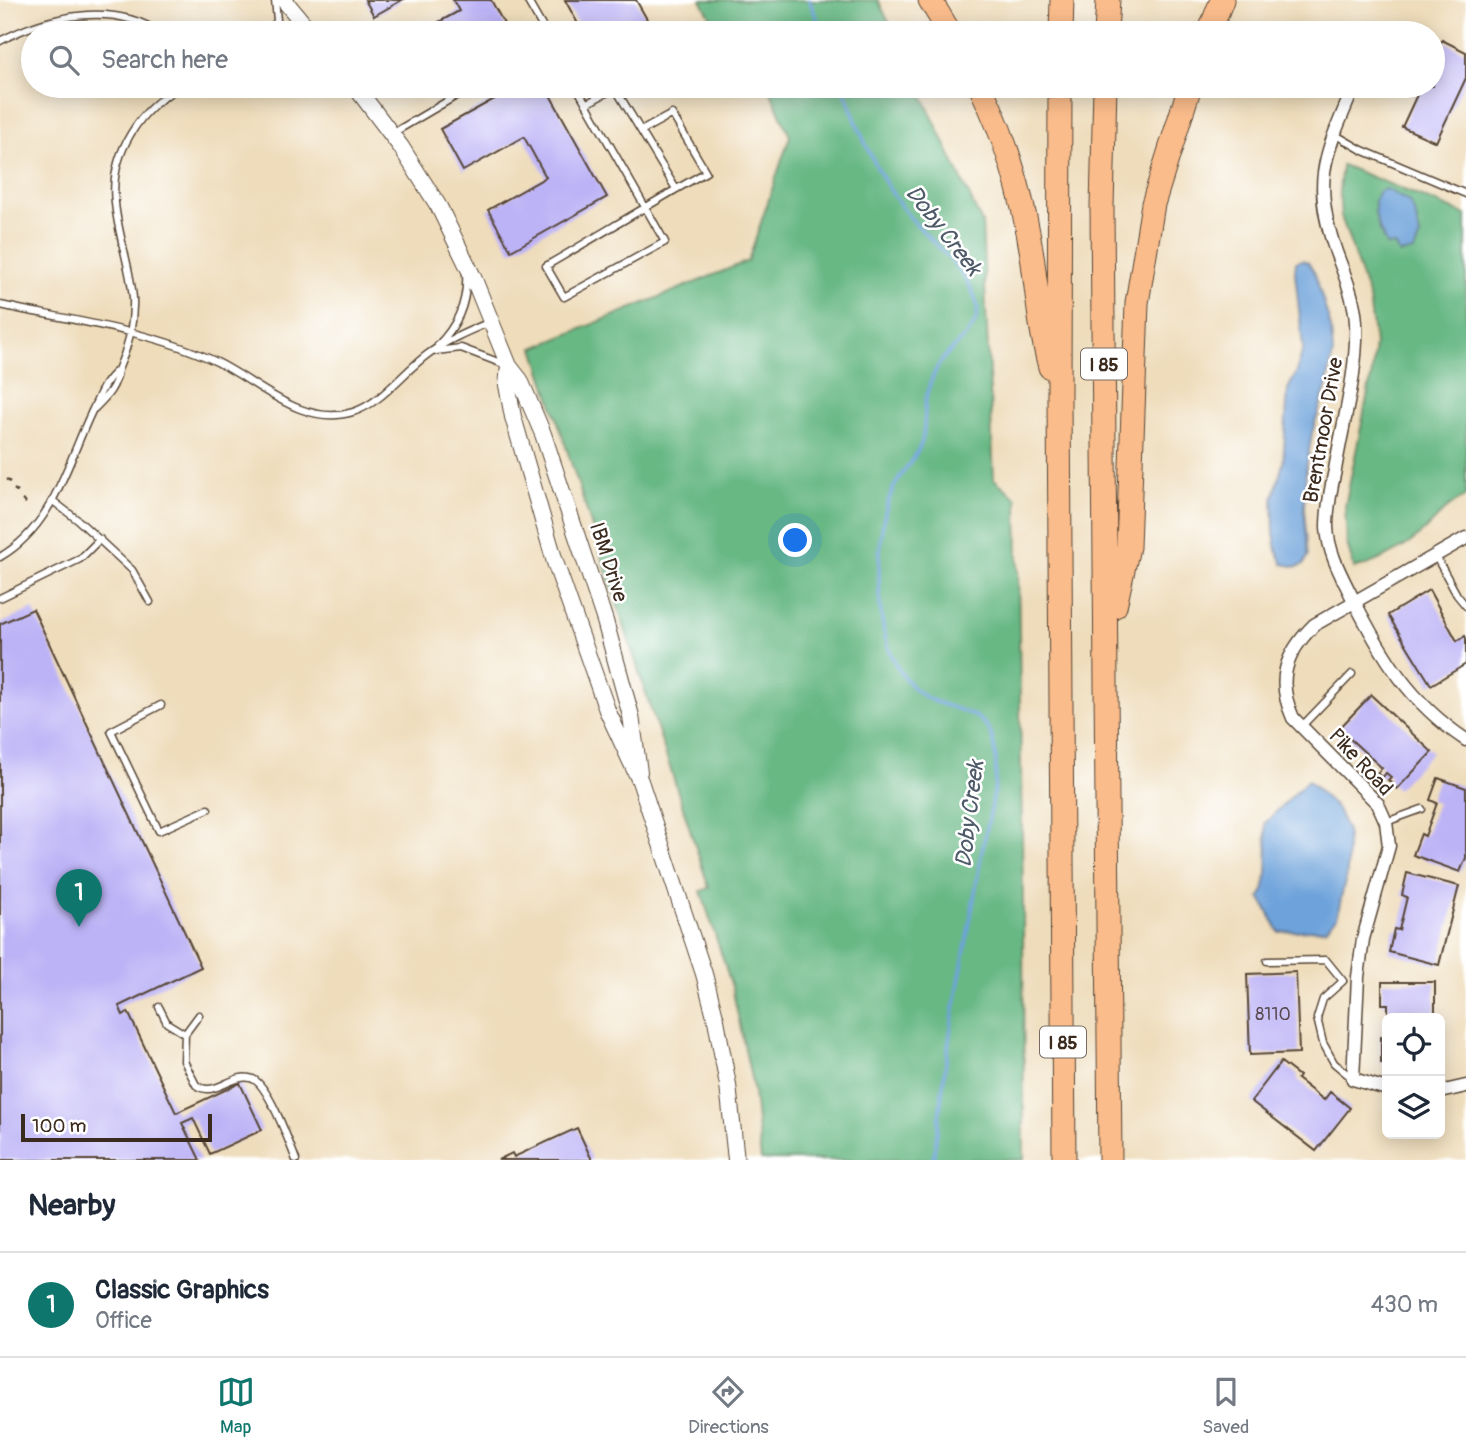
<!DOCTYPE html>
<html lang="en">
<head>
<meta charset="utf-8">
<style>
	body { margin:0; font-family:Pangolin,sans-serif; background:#f6f6f7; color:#1f2937 }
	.controls { position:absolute; right:21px; bottom:21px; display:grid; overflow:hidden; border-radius:10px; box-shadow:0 4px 18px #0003 }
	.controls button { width:63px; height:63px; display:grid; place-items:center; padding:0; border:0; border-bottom:2px solid #e0e1e3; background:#fff; color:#1f2937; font:35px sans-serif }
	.scale { position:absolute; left:21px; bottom:18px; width:191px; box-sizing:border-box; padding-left:7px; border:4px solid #3b2a1e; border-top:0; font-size:19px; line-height:24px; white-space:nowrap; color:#3b2a1e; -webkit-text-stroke:5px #fff; paint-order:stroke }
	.you { position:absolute; left:796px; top:541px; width:24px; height:24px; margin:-18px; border:5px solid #fff; border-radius:50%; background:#1a73e8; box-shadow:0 0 0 10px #1a73e833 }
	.badge { display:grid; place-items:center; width:46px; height:46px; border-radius:50%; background:#0f766e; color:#fff; font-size:23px; font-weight:700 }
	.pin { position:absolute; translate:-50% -58px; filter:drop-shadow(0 2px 4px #0008) }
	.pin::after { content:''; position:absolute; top:37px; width:24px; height:21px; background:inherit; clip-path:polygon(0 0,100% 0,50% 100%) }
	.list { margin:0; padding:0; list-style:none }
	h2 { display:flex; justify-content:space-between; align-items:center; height:91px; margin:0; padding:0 28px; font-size:30px }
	h2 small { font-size:23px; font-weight:400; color:#747a83 }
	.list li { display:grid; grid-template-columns:46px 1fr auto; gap:21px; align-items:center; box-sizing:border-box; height:105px; padding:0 28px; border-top:2px solid #e0e1e3 }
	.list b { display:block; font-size:26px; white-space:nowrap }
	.list p { margin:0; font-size:23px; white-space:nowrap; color:#747a83 }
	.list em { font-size:23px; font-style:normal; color:#747a83 }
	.icon { flex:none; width:38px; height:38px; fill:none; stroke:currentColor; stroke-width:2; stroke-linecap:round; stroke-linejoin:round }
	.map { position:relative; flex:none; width:1466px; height:1160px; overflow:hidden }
	.search { position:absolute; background:#fff; box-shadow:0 4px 18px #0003; left:21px; right:21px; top:21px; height:77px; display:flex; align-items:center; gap:18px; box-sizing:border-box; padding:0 24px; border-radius:38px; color:#747a83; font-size:26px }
	.sheet { height:196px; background:#fff }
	nav { display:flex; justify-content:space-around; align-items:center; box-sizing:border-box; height:98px; border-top:2px solid #e0e1e3; background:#fff; font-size:19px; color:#747a83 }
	nav a { display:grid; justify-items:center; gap:4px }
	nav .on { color:#0f766e }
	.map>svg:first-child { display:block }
	.forest { fill:#67b884; stroke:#517151; stroke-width:2 }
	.water { fill:#6da2da; stroke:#54667c; stroke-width:2 }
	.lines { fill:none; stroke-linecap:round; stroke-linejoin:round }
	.stream { stroke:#6da2da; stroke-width:3.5 }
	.building { fill:#bcb2f6 }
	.service-casing { stroke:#564535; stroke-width:9 }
	.minor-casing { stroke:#564535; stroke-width:15 }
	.tertiary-casing { stroke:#564535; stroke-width:18 }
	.motorway-casing { stroke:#564535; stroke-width:25 }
	.path { stroke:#564535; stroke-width:2.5; stroke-dasharray:5 5; stroke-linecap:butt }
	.service { stroke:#fff; stroke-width:6 }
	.minor { stroke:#fff; stroke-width:12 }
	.tertiary { stroke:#fff; stroke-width:16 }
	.motorway { stroke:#fabc8b; stroke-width:23 }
	.labels { text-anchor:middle; stroke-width:5; stroke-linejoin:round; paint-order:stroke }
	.number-label { font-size:18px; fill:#5b4c54 }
	.shield { fill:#fff; stroke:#766a62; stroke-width:2 }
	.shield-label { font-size:19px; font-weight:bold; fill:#3b2a1e }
	.street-label { font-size:21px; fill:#3b2a1e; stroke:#fff }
	.water-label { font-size:23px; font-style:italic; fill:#4f5a69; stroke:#fff }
</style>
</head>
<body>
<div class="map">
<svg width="1466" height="1160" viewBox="0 0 1466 1160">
	<rect width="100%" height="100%" fill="#fff"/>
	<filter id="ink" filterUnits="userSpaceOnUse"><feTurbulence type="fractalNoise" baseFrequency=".0143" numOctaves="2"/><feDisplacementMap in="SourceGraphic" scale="14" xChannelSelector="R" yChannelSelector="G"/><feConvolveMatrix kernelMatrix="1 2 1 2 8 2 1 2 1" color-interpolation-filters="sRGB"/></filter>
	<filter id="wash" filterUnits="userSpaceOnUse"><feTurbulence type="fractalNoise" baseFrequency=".00686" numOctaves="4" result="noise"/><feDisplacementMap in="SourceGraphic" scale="28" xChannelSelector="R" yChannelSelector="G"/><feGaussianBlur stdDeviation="1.57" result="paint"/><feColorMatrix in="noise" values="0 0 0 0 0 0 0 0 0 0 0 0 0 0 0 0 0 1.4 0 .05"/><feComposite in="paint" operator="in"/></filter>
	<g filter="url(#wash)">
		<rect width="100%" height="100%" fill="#eedcba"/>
		<path class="forest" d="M701,0H878L894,33H724L711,18Z
			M768,86H918L982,223L994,479L1017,498L1023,900L1024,1160H761L754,1093L732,987L701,891L709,888L534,348L748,261L790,136Z
			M1342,165L1466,215V496C1443,507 1434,524 1415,539C1401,550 1371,566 1354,568L1347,544L1345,506L1372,373L1375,344L1369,299L1341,216L1339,191Z"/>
		<path class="water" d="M1386,189L1409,202L1415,214L1420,236L1414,251L1400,254L1394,245L1387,246C1379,230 1369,207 1379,191Z
			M1302,260L1308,262L1315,274L1331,328L1333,353L1327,385L1312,433L1306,470L1304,508L1308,555L1304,564L1297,567L1283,564L1277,551L1274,533L1273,499L1283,463L1288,389L1297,372L1303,348L1295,273L1296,262Z
			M1308,780L1337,809L1347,831V872L1337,917L1326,929L1279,932L1260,897C1271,883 1267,841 1265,823Z"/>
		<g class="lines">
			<path class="stream" d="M809,0L823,33
				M843,86C858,129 876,174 904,210C925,238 970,270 977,305C982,331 952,344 940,363C932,375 925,395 925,409C924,422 925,432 921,444C916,457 905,468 898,480C885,501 882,525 880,549C877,598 878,663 922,695C943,710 983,707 992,737C1004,779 985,825 979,868C972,911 964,955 956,998C946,1051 941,1107 933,1160"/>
		</g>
		<g id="blocks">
			<path class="building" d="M365,0H402L374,16Z
				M453,0H491L509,33H419L459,11Z
				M565,0H636L648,21L625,33H583Z
				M1442,40L1466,52V78L1436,142L1402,127L1421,86H1433V61Z
				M518,86H545L607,197L511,251L488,210L546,177L524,137L463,171L440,129Z
				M1429,590L1457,641L1465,636L1466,638V664L1431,685L1388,615Z
				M33,609L201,967L119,1006L123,1015L128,1012L176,1113L240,1083L262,1130L210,1154L193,1118L182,1123L200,1160H0V624Z
				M1371,695L1432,752L1397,789L1388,780L1391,777L1386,773L1382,778L1377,773L1382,768L1347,736L1343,740L1335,733Z
				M1438,778L1466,788V858L1460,872L1413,855L1421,834L1425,836L1437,803L1430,800Z
				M1407,873L1459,886L1439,965L1389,952L1394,929L1399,930L1407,897L1402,895Z
				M1296,972L1299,1053L1250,1055L1247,974Z
				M1382,982H1435V1018H1388V1004H1382Z
				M1381,1037H1387V1063H1381Z
				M1281,1062L1299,1076L1297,1079L1324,1100L1330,1092L1350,1108L1316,1151L1251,1101Z
				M577,1128L592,1160H498L512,1153L514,1157Z"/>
		</g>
	</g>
	<g filter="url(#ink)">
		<use href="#blocks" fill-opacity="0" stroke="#564535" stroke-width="2"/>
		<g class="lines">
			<defs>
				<path id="service" d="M527,0L546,33
					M271,33L277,20L275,0
					M284,33L299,21
					M0,41C47,16 113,1 160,33
					M576,86L665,242L564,297L546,266C599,235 652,203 706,172L672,114L641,131
					M586,104L615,88L676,189
					M393,133L473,86
					M1334,134L1362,150L1466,194
					M0,305C70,320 152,331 217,362C258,382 303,428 353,412C382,403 403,372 428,354C447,340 469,331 490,322
					M438,345C458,325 468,302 466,273
					M436,351L461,348L506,365
					M118,370C128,348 134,322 133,298C130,266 118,235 115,203C109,155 140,106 183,86
					M53,501L79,521L132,570L150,602
					M1435,555L1457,595L1466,606
					M0,557C54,526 67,463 92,411C100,395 103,382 118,370C116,388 106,397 94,409
					M0,598L80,559L100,539
					M161,705L111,731L159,831L208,809
					M1301,727L1352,674
					M1386,822L1422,809
					M1267,961L1326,960L1343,981L1323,999L1317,1018L1323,1043L1334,1063L1353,1079
					M159,1007L167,1023L185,1034L184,1061L196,1085C215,1099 233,1071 253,1079C269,1086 289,1142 296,1160
					M185,1034L199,1015"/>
				<path id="minor" d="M1353,89C1325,155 1311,181 1336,252C1344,274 1355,299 1356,323C1358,372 1343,421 1335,470C1331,488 1327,508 1327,527C1328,552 1341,575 1352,597C1382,656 1409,702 1466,740
					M1387,1089L1353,1079L1358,977L1363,939L1389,846L1386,822L1378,804L1293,718C1276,680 1285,654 1314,625L1466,538
					M1440,1092L1466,1086"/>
				<path id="tertiary" d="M284,0L311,33
					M355,86L401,147L439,207L473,277L509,366L520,380L543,434L605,621L631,716L639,772
					M509,366L507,385L513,417L555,562L607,710L640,781L704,974L716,1020L728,1085L736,1160"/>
				<path id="motorway" d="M930,0L950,33
					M1061,33L1062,0
					M1106,33L1108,0
					M1209,33L1222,0
					M980,86C1006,138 1023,198 1032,255C1037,293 1040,330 1050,367
					M1060,86L1059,399L1064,1160
					M1105,86L1102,207L1110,1160
					M1115,606L1128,547L1137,303L1153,204L1190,86"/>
			</defs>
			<use href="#service" class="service-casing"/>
			<use href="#minor" class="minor-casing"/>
			<use href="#tertiary" class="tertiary-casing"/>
			<use href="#motorway" class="motorway-casing"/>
			<path class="path" d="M6,479L10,482
				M14,489L18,492
				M22,500L26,503"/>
			<use href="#service" class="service"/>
			<use href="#minor" class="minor"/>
			<use href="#tertiary" class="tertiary"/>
			<use href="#motorway" class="motorway"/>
		</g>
	</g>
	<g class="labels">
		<g class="number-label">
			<text x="1273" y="1020">8110</text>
		</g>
		<g class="shield">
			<rect x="1081" y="348.5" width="46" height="31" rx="5"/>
			<rect x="1040" y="1026.5" width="46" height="31" rx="5"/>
		</g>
		<g class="shield-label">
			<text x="1104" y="371">I 85</text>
			<text x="1063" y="1049">I 85</text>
		</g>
		<g class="street-label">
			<text transform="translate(1323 430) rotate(-80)" y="7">Brentmoor Drive</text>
			<text transform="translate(609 562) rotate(72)" y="7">IBM Drive</text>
			<text transform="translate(1361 762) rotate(47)" y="7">Pike Road</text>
		</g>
		<g class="water-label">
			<text transform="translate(944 230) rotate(52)" y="8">Doby Creek</text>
			<text transform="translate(969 814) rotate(-83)" y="8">Doby Creek</text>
		</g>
	</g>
</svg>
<div class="controls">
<button><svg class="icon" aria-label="locate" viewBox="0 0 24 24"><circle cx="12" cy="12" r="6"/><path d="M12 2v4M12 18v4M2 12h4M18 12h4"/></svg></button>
<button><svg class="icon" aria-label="layers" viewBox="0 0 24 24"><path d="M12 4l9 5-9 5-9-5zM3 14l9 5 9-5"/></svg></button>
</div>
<div class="scale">100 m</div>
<div class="you"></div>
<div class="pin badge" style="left:79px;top:927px">1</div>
<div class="search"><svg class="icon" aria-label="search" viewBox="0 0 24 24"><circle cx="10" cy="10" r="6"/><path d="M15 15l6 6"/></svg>Search here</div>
</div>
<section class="sheet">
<h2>Nearby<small></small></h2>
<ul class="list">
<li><span class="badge">1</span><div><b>Classic Graphics</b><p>Office</p></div><em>430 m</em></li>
</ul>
</section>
<nav>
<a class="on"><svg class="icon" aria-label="map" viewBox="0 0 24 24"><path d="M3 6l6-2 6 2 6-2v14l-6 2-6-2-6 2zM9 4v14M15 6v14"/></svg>Map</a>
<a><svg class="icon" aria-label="directions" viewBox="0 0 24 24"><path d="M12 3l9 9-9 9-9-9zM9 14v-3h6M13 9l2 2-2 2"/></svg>Directions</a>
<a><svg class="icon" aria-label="saved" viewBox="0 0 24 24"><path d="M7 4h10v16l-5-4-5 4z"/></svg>Saved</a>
</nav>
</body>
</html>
